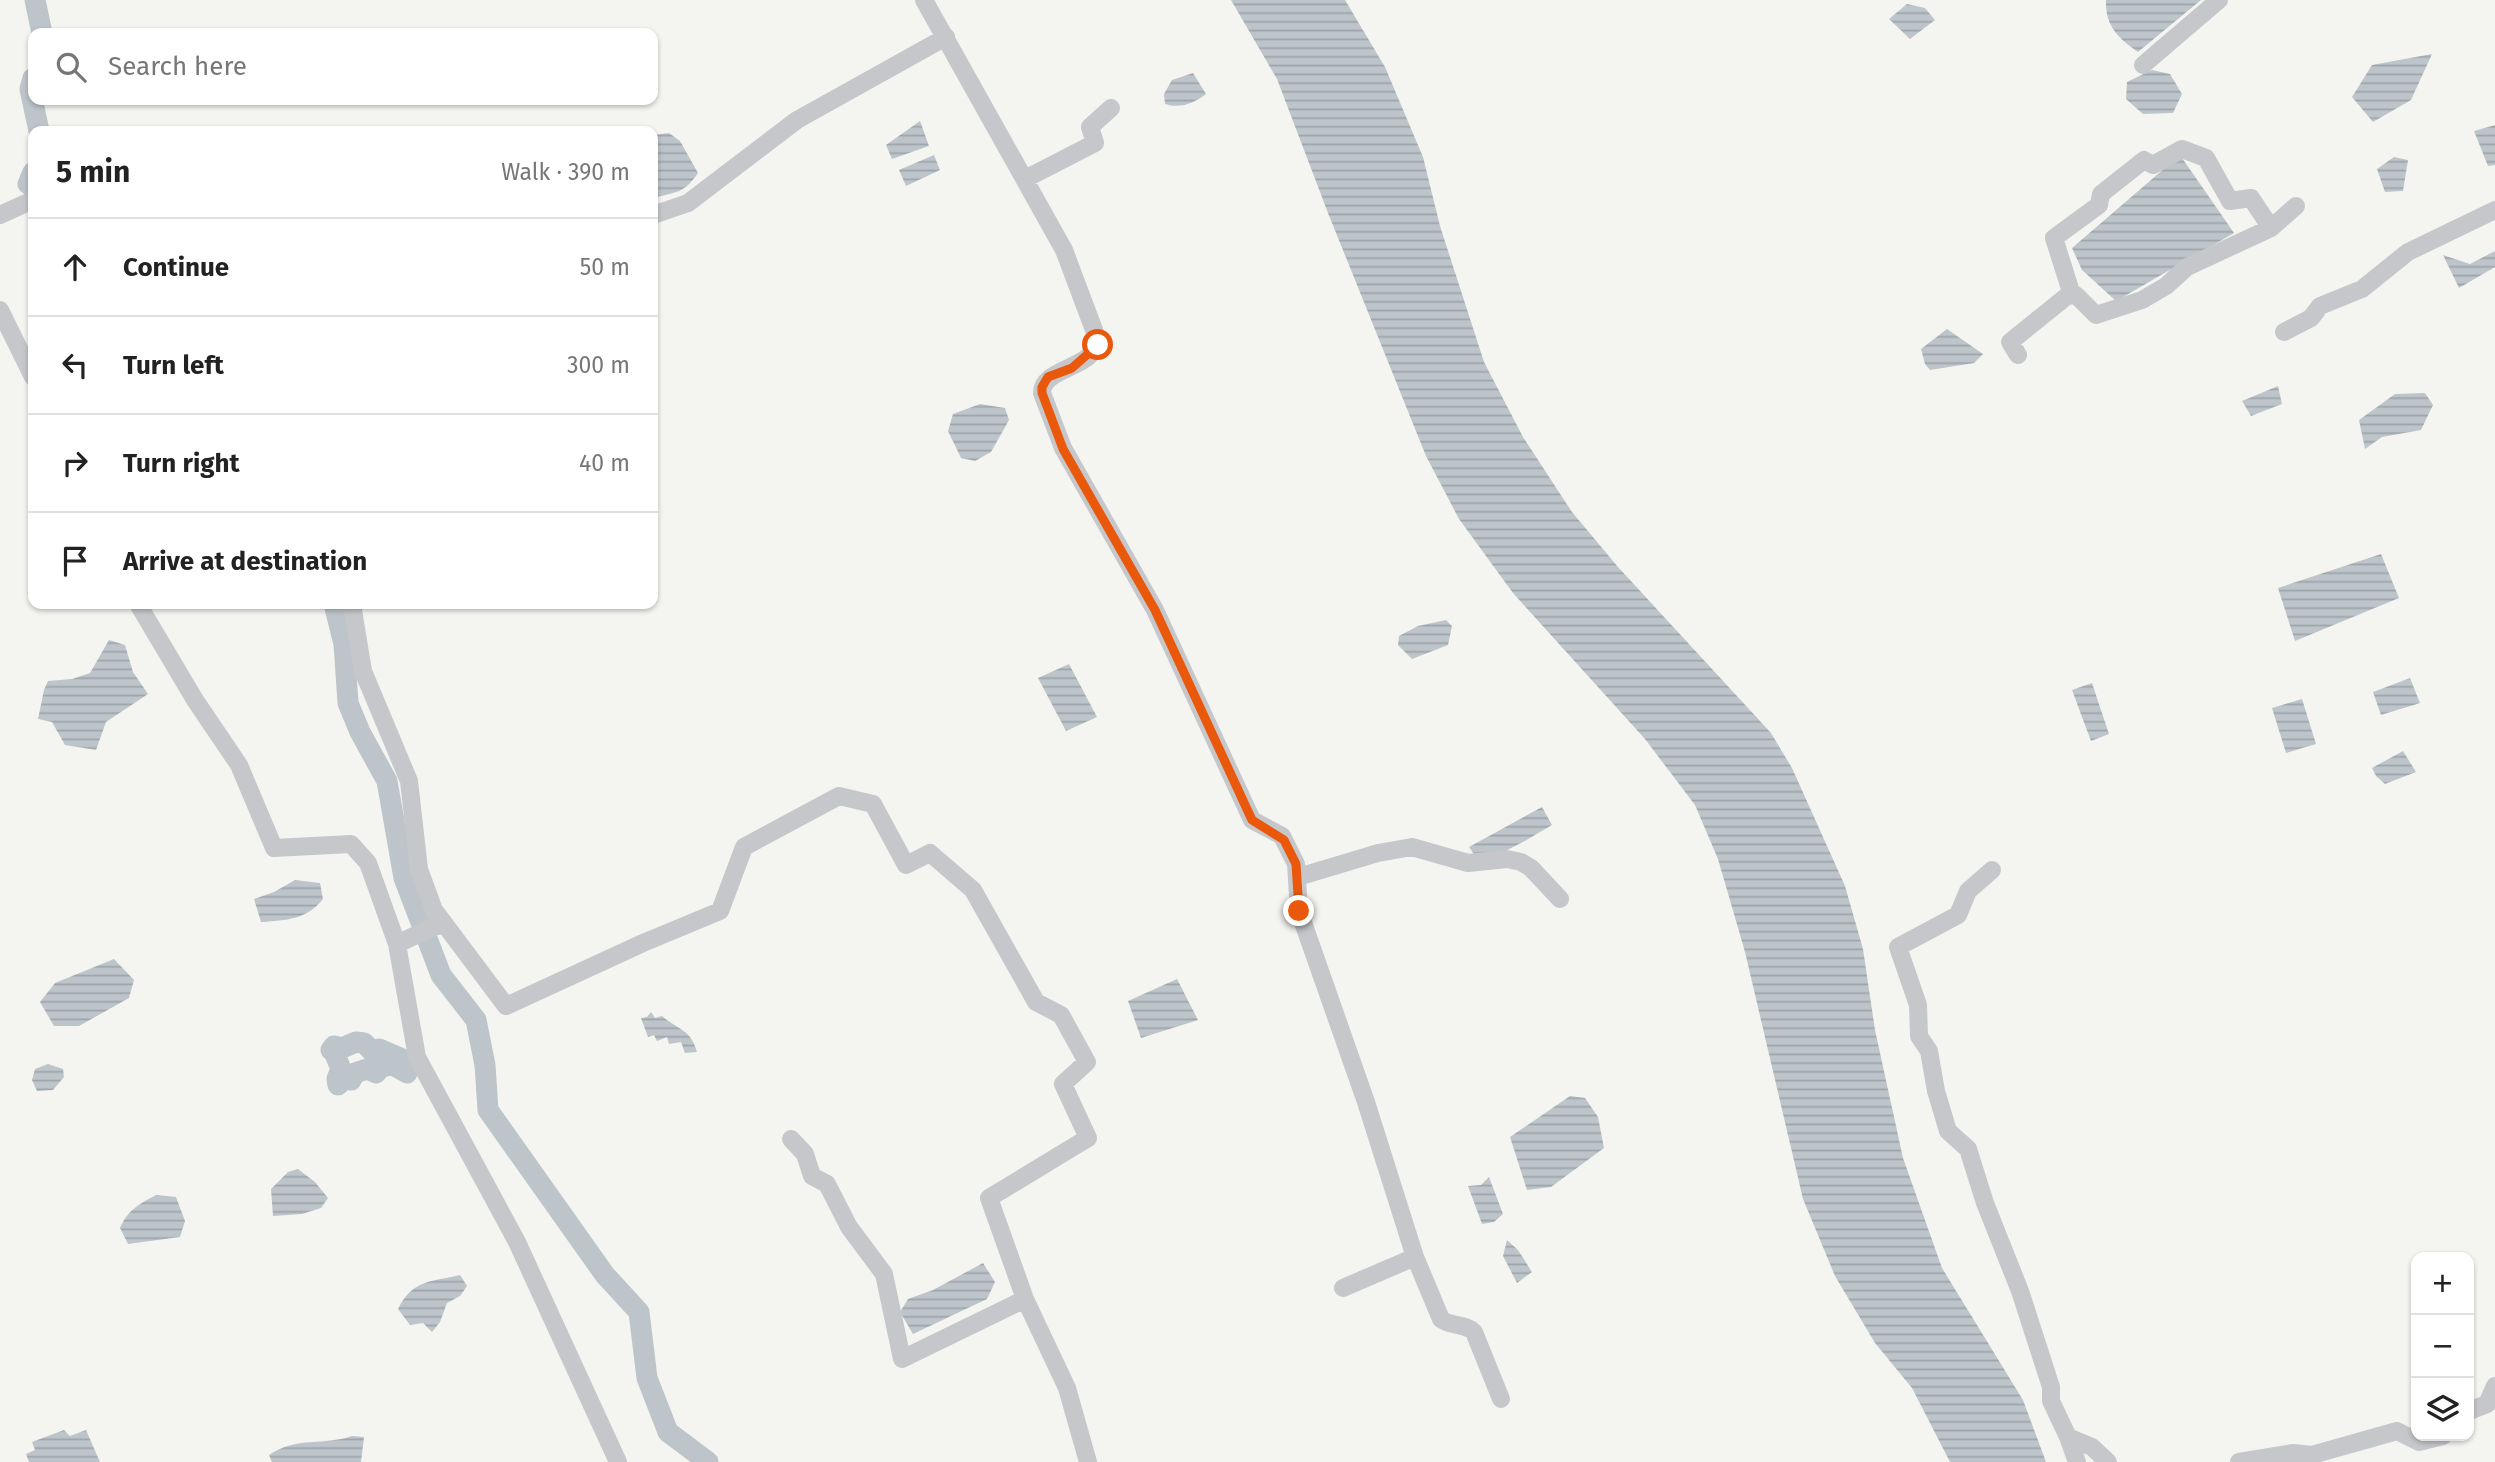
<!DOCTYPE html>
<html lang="en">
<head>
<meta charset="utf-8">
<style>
	body { margin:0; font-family:"Fira Sans",sans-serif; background:#f6f6f6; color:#222 }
	.controls { position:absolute; right:21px; bottom:21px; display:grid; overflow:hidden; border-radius:14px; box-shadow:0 2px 5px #0004 }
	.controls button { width:63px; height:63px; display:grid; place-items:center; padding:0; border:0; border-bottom:2px solid #e0e0e0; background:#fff; color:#222; font:35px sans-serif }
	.stop { position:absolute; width:21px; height:21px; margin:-16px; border:5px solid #ea580c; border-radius:50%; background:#fff }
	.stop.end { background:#ea580c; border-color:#fff; box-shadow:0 2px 7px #0008 }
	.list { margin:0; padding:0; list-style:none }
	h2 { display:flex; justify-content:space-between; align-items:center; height:91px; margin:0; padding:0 28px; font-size:30px }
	h2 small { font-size:23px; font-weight:400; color:#767676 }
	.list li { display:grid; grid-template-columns:46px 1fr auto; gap:21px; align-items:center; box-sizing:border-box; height:98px; padding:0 28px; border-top:2px solid #e0e0e0 }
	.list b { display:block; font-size:26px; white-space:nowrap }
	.list em { font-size:23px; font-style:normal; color:#767676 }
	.icon { flex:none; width:38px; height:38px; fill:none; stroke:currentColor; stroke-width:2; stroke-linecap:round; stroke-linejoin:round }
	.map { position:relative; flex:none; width:2495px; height:1462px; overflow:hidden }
	.search { position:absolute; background:#fff; box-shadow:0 2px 5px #0004; left:28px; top:28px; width:630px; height:77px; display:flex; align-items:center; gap:18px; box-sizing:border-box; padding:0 24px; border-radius:14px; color:#767676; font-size:26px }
	.panel { position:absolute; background:#fff; box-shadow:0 2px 5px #0004; left:28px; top:126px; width:630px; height:483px; border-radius:14px }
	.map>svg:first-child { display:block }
	.water { fill:url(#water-rules) }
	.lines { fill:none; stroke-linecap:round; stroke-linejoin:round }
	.river { stroke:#bdc5ca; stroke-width:21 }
	.minor { stroke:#c5c7cb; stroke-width:18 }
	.route { stroke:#ea580c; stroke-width:9 }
</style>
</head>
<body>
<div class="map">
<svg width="2495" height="1462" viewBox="0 0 2495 1462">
	<defs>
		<pattern id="water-rules" width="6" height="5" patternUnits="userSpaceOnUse" patternTransform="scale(1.75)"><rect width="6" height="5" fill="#bdc5ca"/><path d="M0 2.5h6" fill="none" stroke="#9da4a9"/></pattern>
	</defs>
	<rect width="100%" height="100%" fill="#f4f5f1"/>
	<path class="water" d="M1231,0H1345L1385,67L1423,157L1440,226L1484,362L1523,437L1572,512L1618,567L1771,733L1792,768L1845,886L1863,949L1875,1030L1903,1158L1942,1268L2023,1400L2046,1462H1950L1912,1388L1875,1343L1835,1276L1803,1199L1745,952L1718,859L1695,805L1645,739L1513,593L1459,519L1426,456L1328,213L1277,79Z
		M2106,0H2201L2138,52C2118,38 2105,26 2106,0Z
		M1907,4L1925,8L1935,20L1910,39L1889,19Z
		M2432,54L2411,100L2373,122L2352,97L2372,65Z
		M2152,70L2170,74L2182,94L2173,113L2143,114L2126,99L2127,82Z
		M1193,73L1206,94C1194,103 1181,109 1165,104L1164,94L1172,80Z
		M920,121L929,146L892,159L886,145Z
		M2495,125V165L2488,166L2474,131Z
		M669,133L680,141L698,173C684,194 675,192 653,198V135Z
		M934,155L940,170L906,186L899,170Z
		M2180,155L2234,233L2116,301L2082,270L2072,248Z
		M2394,157L2408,160L2403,191L2385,192L2377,169Z
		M2495,251V267L2459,288L2443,255L2470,264Z
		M1947,329L1983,354L1974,363L1930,370L1925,364L1921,349Z
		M2278,386L2282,404L2251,416L2242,401Z
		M2425,393L2433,405L2421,430L2382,437L2365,449L2359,420L2395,394Z
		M980,404L1005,408L1009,420L991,452L975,461L961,458L948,431L953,414Z
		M2381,554L2399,598L2295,641L2278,588Z
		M1446,620L1452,626L1448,645L1412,659L1398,645L1399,636L1418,626Z
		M109,640L125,645L133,672L148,694L106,722L96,750L65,745L52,722L38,719L44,690L48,681L72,679L90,673Z
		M1069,664L1097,717L1066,731L1038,678Z
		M2410,678L2420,703L2381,715L2373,692Z
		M2092,683L2109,734L2091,741L2072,690Z
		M2302,699L2316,744L2286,753L2272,708Z
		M2403,751L2416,772L2385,784L2376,776L2372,768Z
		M1542,807L1552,825C1529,838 1502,858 1476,857L1469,847Z
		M295,880L320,883L323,899C306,920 287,920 261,922L254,899L274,892Z
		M114,959L134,980L129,998L79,1026H54L40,1002L55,983Z
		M1177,979L1198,1020L1141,1038L1128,1001Z
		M651,1012L655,1018L662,1016C678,1030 691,1029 697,1052L685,1053L681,1042L669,1044L667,1037L657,1041L654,1035L648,1037L641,1018L647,1017Z
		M48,1064L63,1069L64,1077L53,1090L37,1091L32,1080L35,1069Z
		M1570,1096L1585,1098L1598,1117L1604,1148L1551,1187L1527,1190L1510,1137Z
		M298,1169L315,1182L328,1198L321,1208L302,1214L273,1216L271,1189L288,1172Z
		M1489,1177L1503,1214L1494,1222L1482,1224L1468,1186L1481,1185Z
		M156,1195L176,1197L185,1221L180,1237L128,1244L120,1228C128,1210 139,1204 156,1195Z
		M1507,1240L1518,1250L1532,1272L1517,1283L1503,1256Z
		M983,1263L995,1282L987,1299L913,1334L900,1312L908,1299L933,1290Z
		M460,1275L467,1286L460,1296L447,1303L440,1322L432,1332L423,1323L410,1325L398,1309C413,1279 431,1282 460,1275Z
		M64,1430L70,1436L86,1430L100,1462H29L26,1454L35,1450L32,1442Z
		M352,1436L364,1437L361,1462H272L269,1455C297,1436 323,1446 352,1436Z"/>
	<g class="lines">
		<path class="river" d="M35,0L42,33
			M33,78L30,89L39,131
			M33,172L28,184L33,186
			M334,604L344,644L348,703L360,732L387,781L404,878L441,975L476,1020L485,1065L488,1110L605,1275L639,1312L647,1378L668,1432L708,1462
			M356,1042L364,1043L375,1054L379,1049L409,1062L407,1073L393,1065L381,1067L376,1073L367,1069L355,1073L351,1080L344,1079L338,1085L337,1079L341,1069L334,1052L331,1050L334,1046L342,1048Z"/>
		<path class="minor" d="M924,0L1064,250L1097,338C1099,369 1042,366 1042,393L1063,448L1155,610L1252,820L1282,836L1296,864L1299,911L1366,1102L1415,1257L1441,1319C1451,1327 1465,1323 1474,1332L1501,1399
			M2143,65L2219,0
			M1025,179L1095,143L1090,127L1111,108
			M0,215L33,200
			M653,215L688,203L797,120L946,37
			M2072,295L2054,238L2099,205L2101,194L2144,160L2153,165L2182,149L2206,158L2230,201L2251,198L2271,228
			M0,310L33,377
			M2284,332L2311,318L2320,306L2362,289L2408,252L2495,210
			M2018,355L2010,342L2067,296L2076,295L2096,315L2142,300L2166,286L2187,267L2271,228L2296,206
			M138,604L195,700L239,765L274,848L351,844L368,863L397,944L417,1057L517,1242L618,1462
			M352,604L363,671L409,781L419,869L434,910L506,1006L643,943L720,911L744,847L839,796L873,804L906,865L930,853L973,890L1036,1002L1061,1015L1087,1062L1063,1084L1088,1138L989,1198L1025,1299L1067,1388L1088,1462
			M1992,870L1968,891L1958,915L1898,947L1918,1005L1919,1036L1929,1051L1936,1091L1948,1131L1968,1149L1985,1203L2020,1291L2051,1387V1401L2068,1437L2092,1447L2108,1462
			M1298,877L1378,853L1412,847L1468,863L1507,859L1521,862L1531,868L1560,899
			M397,944L433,927L444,924
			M791,1139L805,1154L812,1176L827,1184L849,1227L884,1274L902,1359L1025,1299
			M1343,1288L1415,1257
			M2469,1411L2487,1404L2495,1386
			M2068,1437L2077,1462
			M2239,1462L2293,1453L2312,1455L2397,1431L2419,1442L2443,1436"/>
	</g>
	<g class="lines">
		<path class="route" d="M1098,345L1072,368L1048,377L1042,387V393L1063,449L1155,610L1252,820L1284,840L1296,864L1299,911"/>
	</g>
</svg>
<div class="controls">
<button>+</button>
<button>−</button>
<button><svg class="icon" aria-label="layers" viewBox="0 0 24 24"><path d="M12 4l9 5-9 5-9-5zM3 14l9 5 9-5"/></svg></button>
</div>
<div class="stop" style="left:1098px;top:345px"></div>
<div class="stop end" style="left:1299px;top:911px"></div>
<div class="search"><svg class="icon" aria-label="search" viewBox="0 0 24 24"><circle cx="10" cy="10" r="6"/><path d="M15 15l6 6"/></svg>Search here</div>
<section class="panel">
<h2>5 min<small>Walk · 390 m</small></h2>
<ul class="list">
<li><svg class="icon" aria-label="ahead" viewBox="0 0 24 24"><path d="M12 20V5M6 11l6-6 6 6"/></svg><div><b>Continue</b></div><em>50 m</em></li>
<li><svg class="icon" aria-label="left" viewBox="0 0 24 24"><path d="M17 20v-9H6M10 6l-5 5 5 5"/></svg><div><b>Turn left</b></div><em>300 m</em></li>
<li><svg class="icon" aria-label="right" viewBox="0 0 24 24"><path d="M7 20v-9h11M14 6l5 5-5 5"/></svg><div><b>Turn right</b></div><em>40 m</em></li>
<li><svg class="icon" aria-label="arrive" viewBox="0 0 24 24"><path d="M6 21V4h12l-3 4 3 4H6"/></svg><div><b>Arrive at destination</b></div></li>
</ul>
</section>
</div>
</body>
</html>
